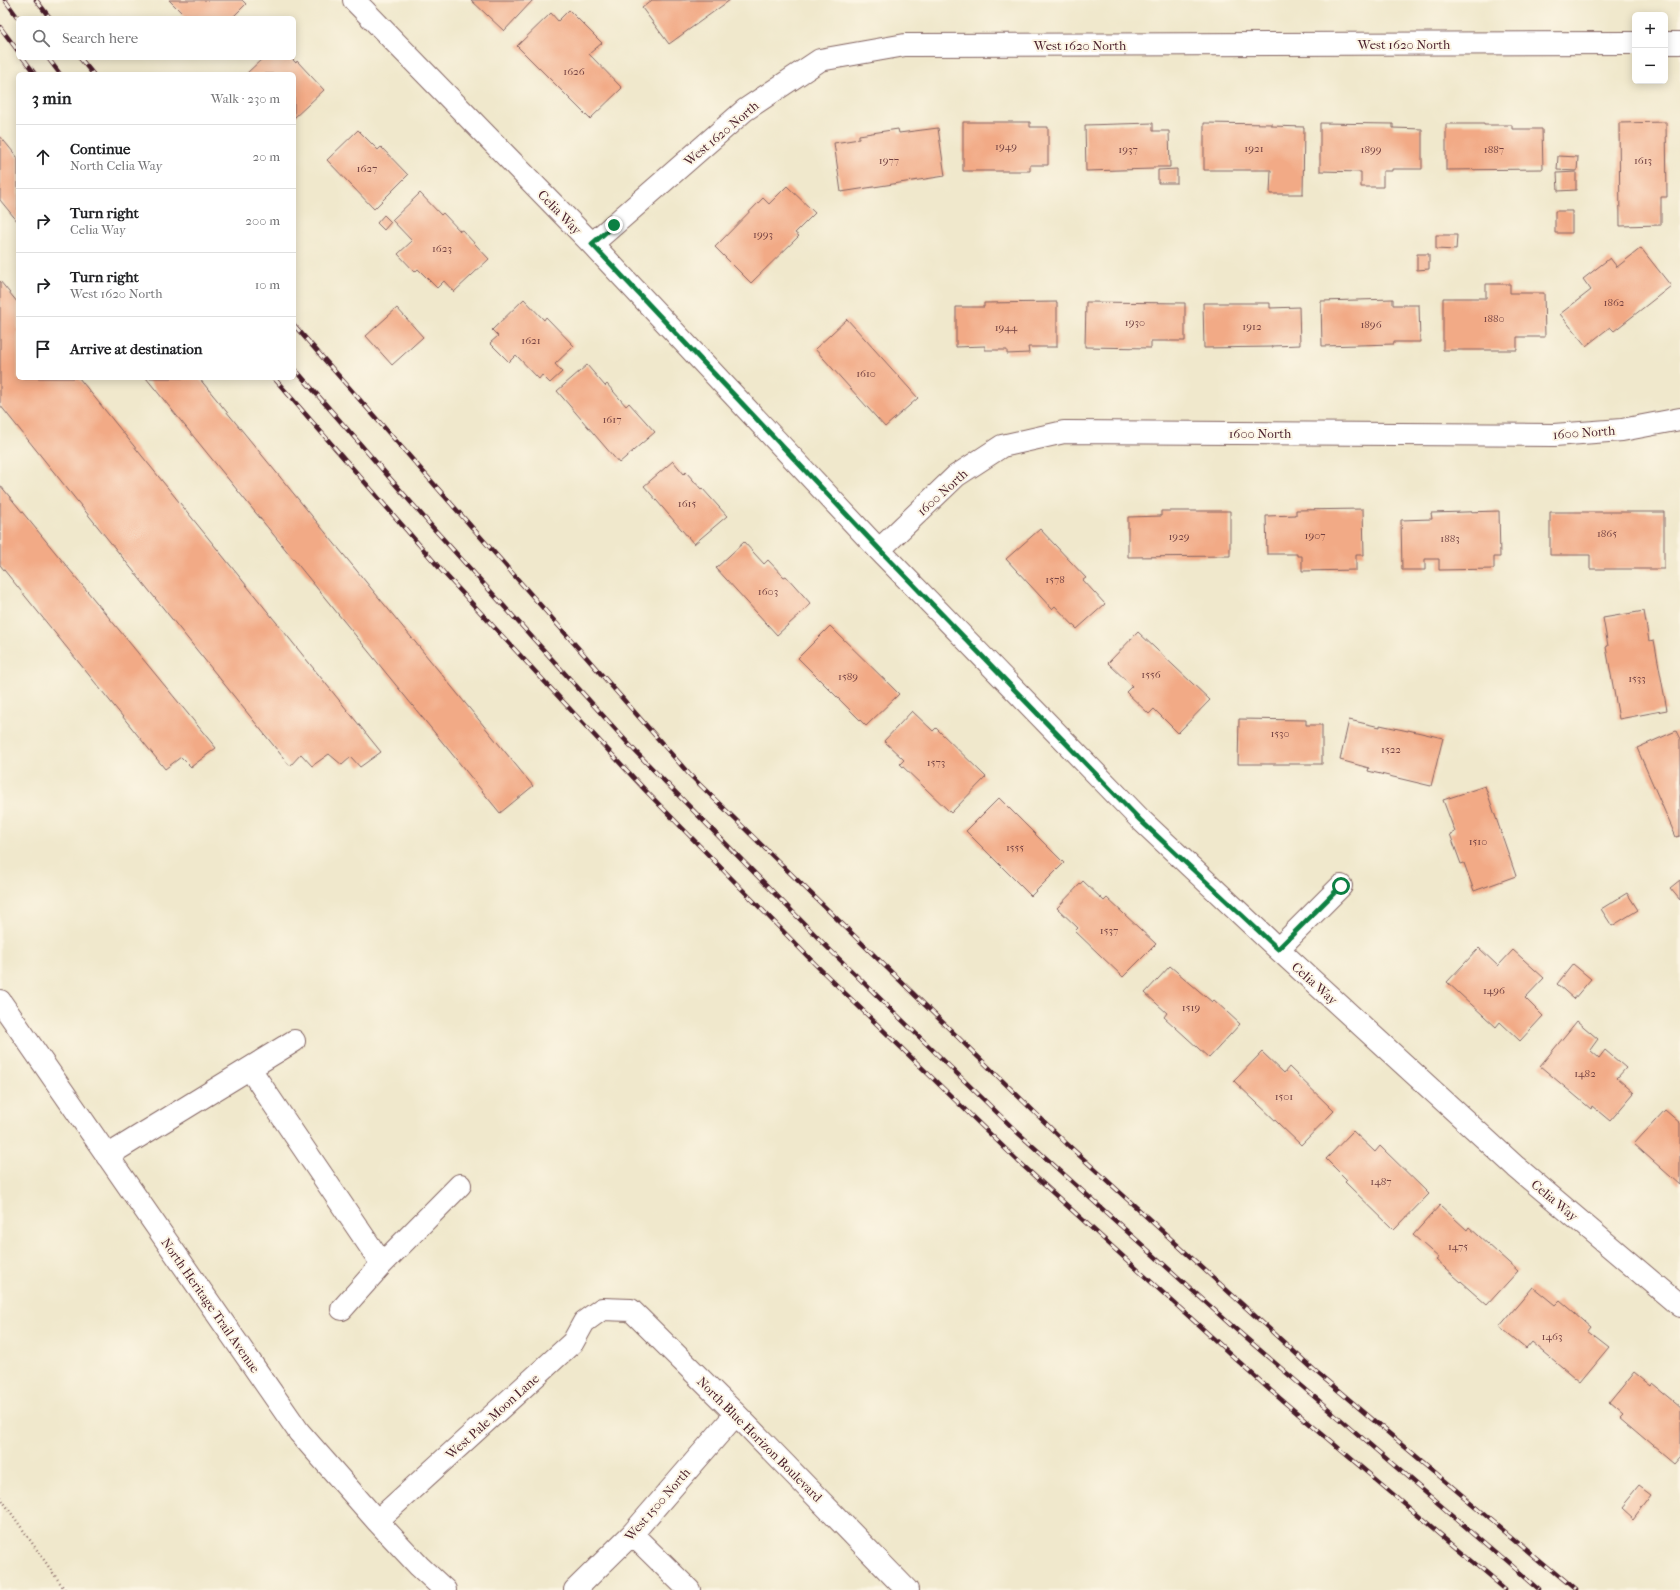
<!DOCTYPE html>
<html lang="en">
<head>
<meta charset="utf-8">
<style>
	body { margin:0; font-family:"IM FELL French Canon",serif; background:#f2f2f2; color:#202124 }
	.controls { position:absolute; right:12px; top:12px; display:grid; overflow:hidden; border-radius:6px; box-shadow:0 2px 10px #0003 }
	.controls button { width:36px; height:36px; display:grid; place-items:center; padding:0; border:0; border-bottom:1px solid #e0e0e0; background:#fff; color:#202124; font:20px sans-serif }
	.stop { position:absolute; width:12px; height:12px; margin:-9px; border:3px solid #0b8043; border-radius:50%; background:#fff }
	.stop.end { background:#0b8043; border-color:#fff; box-shadow:0 1px 4px #0008 }
	.list { margin:0; padding:0; list-style:none }
	h2 { display:flex; justify-content:space-between; align-items:center; height:52px; margin:0; padding:0 16px; font-size:17px }
	h2 small { font-size:13px; font-weight:400; color:#757577 }
	.list li { display:grid; grid-template-columns:26px 1fr auto; gap:12px; align-items:center; box-sizing:border-box; height:64px; padding:0 16px; border-top:1px solid #e0e0e0 }
	.list b { display:block; font-size:15px; white-space:nowrap }
	.list p { margin:0; font-size:13px; white-space:nowrap; color:#757577 }
	.list em { font-size:13px; font-style:normal; color:#757577 }
	.icon { flex:none; width:22px; height:22px; fill:none; stroke:currentColor; stroke-width:2; stroke-linecap:round; stroke-linejoin:round }
	.map { position:relative; flex:none; width:1680px; height:1590px; overflow:hidden }
	.search { position:absolute; background:#fff; box-shadow:0 2px 10px #0003; left:16px; top:16px; width:280px; height:44px; display:flex; align-items:center; gap:10px; box-sizing:border-box; padding:0 14px; border-radius:6px; color:#757577; font-size:15px }
	.panel { position:absolute; background:#fff; box-shadow:0 2px 10px #0003; left:16px; top:72px; width:280px; height:308px; border-radius:6px }
	.map>svg:first-child { display:block }
	.building { fill:#f2aa86 }
	.lines { fill:none; stroke-linecap:round; stroke-linejoin:round }
	.minor-casing { stroke:#846563; stroke-width:24 }
	.path { stroke:#846563; stroke-width:2.5; stroke-dasharray:1 3; stroke-linecap:butt }
	.minor { stroke:#fff; stroke-width:22 }
	.rail-casing { stroke:#4a1f2b; stroke-width:4.5 }
	.rail { stroke:#fcf5e5; stroke-width:3; stroke-dasharray:9; stroke-linecap:butt }
	.route { stroke:#0b8043; stroke-width:5 }
	.labels { text-anchor:middle; stroke-width:4; stroke-linejoin:round; paint-order:stroke }
	.number-label { font-size:11px; fill:#744242 }
	.street-label { font-size:13px; fill:#4a1f2b; stroke:#fcf5e5 }
</style>
</head>
<body>
<div class="map">
<svg width="1680" height="1590" viewBox="0 0 1680 1590">
	<rect width="100%" height="100%" fill="#fcf5e5"/>
	<filter id="ink" filterUnits="userSpaceOnUse"><feTurbulence type="fractalNoise" baseFrequency=".025" numOctaves="2"/><feDisplacementMap in="SourceGraphic" scale="8" xChannelSelector="R" yChannelSelector="G"/><feConvolveMatrix kernelMatrix="1 2 1 2 8 2 1 2 1" color-interpolation-filters="sRGB"/></filter>
	<filter id="wash" filterUnits="userSpaceOnUse"><feTurbulence type="fractalNoise" baseFrequency=".012" numOctaves="4" result="noise"/><feDisplacementMap in="SourceGraphic" scale="16" xChannelSelector="R" yChannelSelector="G"/><feGaussianBlur stdDeviation="0.9" result="paint"/><feColorMatrix in="noise" values="0 0 0 0 0 0 0 0 0 0 0 0 0 0 0 0 0 1.4 0 .05"/><feComposite in="paint" operator="in"/></filter>
	<g filter="url(#wash)">
		<rect width="100%" height="100%" fill="#f0e8cc"/>
		<g id="blocks">
			<path class="building" d="M169,0H242L246,4L232,18H187Z
				M471,0H533L504,31Z
				M652,0H730L669,44L642,8Z
				M569,10L602,43L589,54L622,88L590,119L517,46L551,13L558,21Z
				M263,58H291L296,63L297,61L324,90L294,118V74H246Z
				M963,122H1030V127H1048V165H1030V171H963Z
				M1666,122L1667,197H1661V225L1620,226L1619,123Z
				M1153,123V131H1169L1170,167H1153V169L1086,171L1085,125Z
				M1204,123L1272,124V126L1304,127L1303,194H1270L1271,170H1204Z
				M1320,123L1393,124V128L1422,129V169H1392V171H1383V187H1361V172L1320,171Z
				M1446,124H1484V125H1512V129H1542L1543,169L1446,170Z
				M938,128L945,176L841,192L834,143L859,139V135L898,129L899,133Z
				M358,130L378,150L381,147L408,175L374,209L327,160Z
				M0,136L18,158V222L0,200Z
				M1558,156L1578,157L1577,171L1557,170Z
				M1177,169V183H1158V170Z
				M1576,172V190L1558,191L1557,173Z
				M787,186L815,213L795,233L799,236L751,283L715,247L763,198L769,204Z
				M420,193L441,215L443,213L460,231L462,230L489,259L454,292L444,281L437,288L418,269L415,272L398,254L412,241L392,220Z
				M1555,211H1572V233H1555Z
				M384,215L391,222L384,230L377,223Z
				M1436,235H1457L1456,250L1436,249Z
				M1641,248L1671,286L1614,331L1610,327L1586,346L1560,314L1591,290L1583,279L1610,258L1617,267Z
				M1417,254H1429V269L1417,270Z
				M0,281L18,303V378H79L381,752L360,767L351,757L342,765L329,754L312,766L301,754L290,766L0,405Z
				M1486,284H1510V293H1544L1545,337H1517V350H1443V298H1486Z
				M524,299L544,320L546,317L574,346L555,364L562,372L550,383L542,375L539,379L516,355L509,362L490,343L498,336L492,330Z
				M1393,299V305H1419L1420,342H1394V344L1322,346L1321,301Z
				M1057,302V347H1028L1029,353L1007,354V350H985V346L956,347V307H984V303Z
				M1086,302L1185,303V341H1151V348L1085,347Z
				M1203,303H1270V308L1299,307L1300,345L1273,346V347L1204,348Z
				M397,308L423,337L392,365L366,336Z
				M847,319L918,398L885,427L815,349Z
				M587,365L605,386L607,384L626,406L629,403L655,432L619,463L557,391Z
				M146,378H199L533,786L500,813Z
				M673,461L684,474L686,472L701,489L702,488L727,516L694,544L644,486Z
				M0,485L216,748L191,767L181,757L165,769L0,565Z
				M1363,509L1364,555H1356V570L1302,571V556H1297V554H1267L1266,516L1296,515V510Z
				M1161,511H1230V556L1128,557V517L1161,516Z
				M1499,511L1500,557H1494V569L1439,570V559H1425V570H1402L1401,520L1432,519L1431,513Z
				M1550,512H1664V569H1590V555H1550Z
				M1040,529L1086,578L1083,580L1105,604L1077,629L1055,606L1052,609L1006,559Z
				M744,542L764,564L768,560L784,577L786,576L811,604L777,635L716,568Z
				M1644,611L1649,641L1654,640L1667,710L1619,719L1606,647L1608,646L1603,618Z
				M830,626L899,694L866,726L798,658Z
				M1138,632L1210,700L1178,733L1154,709L1149,714L1126,692L1132,686L1108,663Z
				M912,711L933,731L936,728L986,777L951,813L900,764L904,760L884,741Z
				M1239,719L1306,720V725H1322V764H1238Z
				M1349,720L1380,727V725L1408,731V730L1443,738L1431,786L1368,771L1369,768L1340,760Z
				M1676,731L1680,739V836L1676,837L1637,748Z
				M1485,786L1516,876L1474,891L1464,863L1461,864L1450,834L1455,832L1443,800Z
				M999,798L1064,863L1031,896L966,831Z
				M1680,880V900L1670,888Z
				M1083,881L1104,901L1107,898L1156,944L1123,977L1075,931L1078,928L1057,908Z
				M1627,893L1638,910L1612,926L1601,909Z
				M1479,948L1498,966L1513,950L1544,978L1525,998L1543,1016L1520,1041L1500,1022L1496,1027L1447,982Z
				M1573,964L1591,979L1574,999L1557,984Z
				M1170,966L1212,1002L1214,1000L1240,1024L1209,1058L1164,1017L1167,1013L1145,993Z
				M1577,1021L1598,1039L1590,1050L1599,1058L1605,1050L1626,1068L1617,1078L1634,1093L1610,1121L1592,1106L1591,1109L1540,1066Z
				M1262,1052L1284,1073L1289,1067L1334,1111L1301,1145L1234,1081Z
				M1665,1110L1680,1123V1185L1634,1144Z
				M1353,1131L1375,1152L1380,1146L1429,1194L1394,1230L1345,1182L1347,1180L1326,1159Z
				M1440,1205L1467,1230L1469,1227L1518,1271L1487,1305L1436,1260L1439,1258L1413,1235Z
				M1533,1287L1555,1305L1560,1300L1590,1326L1587,1330L1609,1347L1580,1382L1532,1342L1526,1349L1499,1327Z
				M1634,1372L1650,1385L1651,1383L1680,1407V1455L1673,1463L1619,1417L1622,1414L1609,1403Z
				M1639,1486L1651,1495L1632,1520L1620,1509Z"/>
		</g>
	</g>
	<g filter="url(#ink)">
		<use href="#blocks" fill-opacity="0" stroke="#846563" stroke-width="1"/>
		<g class="lines">
			<defs>
				<path id="minor" d="M354,0L592,244L879,550L1141,820L1278,949L1516,1167L1680,1306
					M1665,43H1680
					M592,244L745,110L820,60L905,45L1635,43
					M879,550L956,476L1002,446L1064,432L1554,435L1622,430L1680,419
					M1278,949L1341,886
					M0,1001L299,1432L377,1521L419,1566L445,1590
					M250,1069L382,1264
					M107,1156L294,1041
					M342,1309L382,1264L460,1185
					M377,1521L573,1342L584,1322L602,1309L631,1310L736,1414L907,1590
					M632,1534L689,1590
					M575,1590L632,1534L736,1414"/>
			</defs>
			<use href="#minor" class="minor-casing"/>
			<path class="path" d="M0,1497L65,1590"/>
			<use href="#minor" class="minor"/>
			<defs>
				<path id="rail" d="M5,0L18,18
					M36,0L50,18
					M0,27L18,51
					M23,58L35,74
					M48,58L60,74
					M80,58L93,74
					M294,325L689,774L1067,1144L1313,1369L1574,1590
					M294,368L435,530L636,752L827,947L1017,1132L1232,1326L1539,1590
					M274,378L443,572L645,790L818,967L1018,1161L1270,1390L1506,1590"/>
			</defs>
			<use href="#rail" class="rail-casing"/>
			<use href="#rail" class="rail"/>
		</g>
	</g>
	<g class="lines" filter="url(#ink)">
		<path class="route" d="M614,225L592,244L880,550L1140,820L1278,949L1341,886"/>
	</g>
	<g class="labels">
		<g class="number-label">
			<text x="574" y="75">1626</text>
			<text x="1006" y="150">1949</text>
			<text x="1254" y="152">1921</text>
			<text x="1128" y="153">1937</text>
			<text x="1371" y="153">1899</text>
			<text x="1494" y="153">1887</text>
			<text x="889" y="164">1977</text>
			<text x="1643" y="164">1613</text>
			<text x="367" y="172">1627</text>
			<text x="763" y="238">1993</text>
			<text x="442" y="252">1623</text>
			<text x="1614" y="306">1862</text>
			<text x="1494" y="322">1880</text>
			<text x="1135" y="326">1930</text>
			<text x="1371" y="328">1896</text>
			<text x="1252" y="330">1912</text>
			<text x="1006" y="331">1944</text>
			<text x="531" y="344">1621</text>
			<text x="866" y="377">1610</text>
			<text x="612" y="423">1617</text>
			<text x="687" y="507">1615</text>
			<text x="1607" y="537">1865</text>
			<text x="1315" y="539">1907</text>
			<text x="1179" y="540">1929</text>
			<text x="1450" y="542">1883</text>
			<text x="1055" y="583">1578</text>
			<text x="768" y="595">1603</text>
			<text x="1151" y="678">1556</text>
			<text x="848" y="680">1589</text>
			<text x="1637" y="682">1533</text>
			<text x="1280" y="737">1530</text>
			<text x="1391" y="753">1522</text>
			<text x="936" y="766">1573</text>
			<text x="1478" y="845">1510</text>
			<text x="1015" y="851">1555</text>
			<text x="1109" y="934">1537</text>
			<text x="1494" y="994">1496</text>
			<text x="1191" y="1011">1519</text>
			<text x="1585" y="1077">1482</text>
			<text x="1284" y="1100">1501</text>
			<text x="1381" y="1185">1487</text>
			<text x="1458" y="1250">1475</text>
			<text x="1552" y="1340">1463</text>
		</g>
		<g class="street-label">
			<text x="1404" y="49">West 1620 North</text>
			<text x="1080" y="50">West 1620 North</text>
			<text transform="translate(721 133) rotate(-40)" y="5">West 1620 North</text>
			<text transform="translate(560 212) rotate(46)" y="5">Celia Way</text>
			<text transform="translate(1584 432) rotate(-4)" y="5">1600 North</text>
			<text x="1260" y="438">1600 North</text>
			<text transform="translate(942 492) rotate(-42)" y="5">1600 North</text>
			<text transform="translate(1315 983) rotate(42)" y="5">Celia Way</text>
			<text transform="translate(1555 1200) rotate(40)" y="5">Celia Way</text>
			<text transform="translate(211 1305) rotate(55)" y="5">North Heritage Trail Avenue</text>
			<text transform="translate(492 1416) rotate(-42)" y="5">West Pale Moon Lane</text>
			<text transform="translate(760 1439) rotate(45)" y="5">North Blue Horizon Boulevard</text>
			<text transform="translate(657 1504) rotate(-49)" y="5">West 1500 North</text>
		</g>
	</g>
</svg>
<div class="controls">
<button>+</button>
<button>−</button>
</div>
<div class="stop" style="left:1341px;top:886px"></div>
<div class="stop end" style="left:614px;top:225px"></div>
<div class="search"><svg class="icon" aria-label="search" viewBox="0 0 24 24"><circle cx="10" cy="10" r="6"/><path d="M15 15l6 6"/></svg>Search here</div>
<section class="panel">
<h2>3 min<small>Walk · 230 m</small></h2>
<ul class="list">
<li><svg class="icon" aria-label="ahead" viewBox="0 0 24 24"><path d="M12 20V5M6 11l6-6 6 6"/></svg><div><b>Continue</b><p>North Celia Way</p></div><em>20 m</em></li>
<li><svg class="icon" aria-label="right" viewBox="0 0 24 24"><path d="M7 20v-9h11M14 6l5 5-5 5"/></svg><div><b>Turn right</b><p>Celia Way</p></div><em>200 m</em></li>
<li><svg class="icon" aria-label="right" viewBox="0 0 24 24"><path d="M7 20v-9h11M14 6l5 5-5 5"/></svg><div><b>Turn right</b><p>West 1620 North</p></div><em>10 m</em></li>
<li><svg class="icon" aria-label="arrive" viewBox="0 0 24 24"><path d="M6 21V4h12l-3 4 3 4H6"/></svg><div><b>Arrive at destination</b></div></li>
</ul>
</section>
</div>
</body>
</html>
